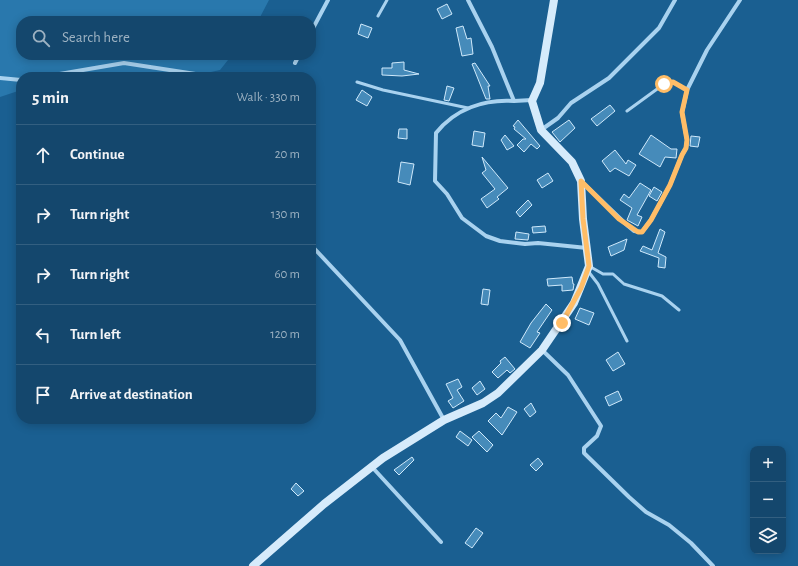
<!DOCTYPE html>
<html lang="en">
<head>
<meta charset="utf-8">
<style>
	body { margin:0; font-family:"Alegreya Sans",sans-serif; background:#215175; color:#f1f3f6 }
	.controls { position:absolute; right:12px; bottom:12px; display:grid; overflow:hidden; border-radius:8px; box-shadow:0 2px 10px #0003 }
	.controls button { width:36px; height:36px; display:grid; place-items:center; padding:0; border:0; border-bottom:1px solid #335f80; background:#14476d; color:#f1f3f6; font:20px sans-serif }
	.stop { position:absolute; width:12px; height:12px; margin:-9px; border:3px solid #ffbd67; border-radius:50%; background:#fff }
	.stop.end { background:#ffbd67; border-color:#fff; box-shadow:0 1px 4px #0008 }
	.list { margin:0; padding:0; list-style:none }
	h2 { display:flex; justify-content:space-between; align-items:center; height:52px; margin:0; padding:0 16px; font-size:17px }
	h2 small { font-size:13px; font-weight:400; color:#9db2c2 }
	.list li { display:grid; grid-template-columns:26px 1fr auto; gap:12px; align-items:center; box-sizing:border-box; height:60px; padding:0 16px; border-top:1px solid #335f80 }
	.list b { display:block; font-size:15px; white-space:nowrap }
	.list em { font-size:13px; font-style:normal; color:#9db2c2 }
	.icon { flex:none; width:22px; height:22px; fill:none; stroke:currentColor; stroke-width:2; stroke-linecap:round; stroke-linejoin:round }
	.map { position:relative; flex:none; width:798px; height:566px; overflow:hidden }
	.search { position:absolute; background:#14476d; box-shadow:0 2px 10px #0003; left:16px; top:16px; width:300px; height:44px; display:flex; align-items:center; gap:10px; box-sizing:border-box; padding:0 14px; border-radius:16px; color:#9db2c2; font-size:15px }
	.panel { position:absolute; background:#14476d; box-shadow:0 2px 10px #0003; left:16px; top:72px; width:300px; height:352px; border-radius:16px }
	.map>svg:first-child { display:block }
	.green { fill:#2978ad }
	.building { fill:#468bba; stroke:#cfe9fb }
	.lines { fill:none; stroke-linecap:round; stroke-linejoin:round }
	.lane { stroke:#a9d2ef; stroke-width:3 }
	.street { stroke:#a9d2ef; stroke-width:4 }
	.secondary { stroke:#d6ebfb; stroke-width:8 }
	.route { stroke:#ffbd67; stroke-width:5 }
</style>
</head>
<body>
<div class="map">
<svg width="798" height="566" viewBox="0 0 798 566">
	<rect width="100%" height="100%" fill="#1a5f91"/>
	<path class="green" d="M0,0H269L258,21H21V55H232L220,70L188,77H152L69,72L56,77H21V90L0,97Z"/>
	<path class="building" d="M447,4L452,14L442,19L437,9Z
		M361,24L372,28L368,38L358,34Z
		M463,26L467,39L471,38L473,54L462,56L456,28Z
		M404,62V70L419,74L402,76L382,75V68H392V63Z
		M475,63L490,86H488L490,99H486L472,64Z
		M447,86L454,88L449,101L444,100Z
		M362,90L372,97L367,106L356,100Z
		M610,105L615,111L597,126L591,119Z
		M518,120L540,146L537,149L531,144L524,152L517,145L523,139H526L514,129L515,127L513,126Z
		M569,120L575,128L560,142L552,132Z
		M399,129H407V139L398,138Z
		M474,131L485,133L483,147L472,145Z
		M505,135L514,146L507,150L501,140Z
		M651,135L671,149H677L676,158L665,157L660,167L639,154Z
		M691,136L700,137L698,147L690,146Z
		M615,150L626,164L628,160L636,165L629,176L615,168L610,172L602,161Z
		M482,157L508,188L497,197L499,199L487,208L481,199L495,189L482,173L486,170Z
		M401,162L414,164L410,185L398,182Z
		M548,173L553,181L542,188L537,180Z
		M640,183L651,190L637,215L642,217L638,226L627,220L632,208L620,200L624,194L629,198Z
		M654,187L662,192L657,201L649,196Z
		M528,200L532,205L520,217L516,212Z
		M545,226L546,232L533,233L532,227Z
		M660,229L665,232L658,253L666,257L665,268L658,267L659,258L640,251L643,246L652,250Z
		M516,232L529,234L528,240L515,239Z
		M627,239L624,250L611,256L608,247Z
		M572,277L573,284H574L573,290L562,291V285L548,286L547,279Z
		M483,289L490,290L488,305L481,304Z
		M546,304L552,310L537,332L540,333L530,348L520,342L531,323Z
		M580,308L594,313L589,325L575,319Z
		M618,352L625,364L613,371L606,360Z
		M505,357L515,369L510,373L507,370L498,378L492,372L501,363L500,361Z
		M458,379L462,387L457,390L464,401L453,408L448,401L453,398L446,384Z
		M480,381L485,389L477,395L472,388Z
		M618,391L622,400L609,406L605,397Z
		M531,403L536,412L530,417L524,409Z
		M508,407L517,412L502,435L488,421L496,413L501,418Z
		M460,431L472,440L468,446L456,437Z
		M479,431L493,445L487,452L472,437Z
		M412,457L414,460L399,475L394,470Z
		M538,458L543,464L536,471L530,465Z
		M296,483L304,491L298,496L291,489Z
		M476,528L483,533L472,548L465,543Z"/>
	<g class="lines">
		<path class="lane" d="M378,16L387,0
			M357,82L383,90L468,108
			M627,111L664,84L673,82L687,90
			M589,266L603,274H613L624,284L662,296L679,310
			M588,271L598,284L627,341"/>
		<path class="street" d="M468,0L492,47L514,101L532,100
			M311,32L328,0
			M295,63L299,55
			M42,77L124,63L202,75L203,77
			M0,78L21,80
			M514,101C484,99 455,109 436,133L435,181L447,194L462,218L486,236L500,241L525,244L538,243L587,248
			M541,130L558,118L571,103L609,78L659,28L675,0
			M582,182L628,226L634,231L642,232L651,220L670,185L682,155L686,148L687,140L682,113L687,90L707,50L740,0
			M311,245L400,340L444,420
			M542,350L568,375L601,426L597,436L584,448V453L629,497L646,512L669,525L691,543L713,566
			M372,467L441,542"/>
		<path class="secondary" d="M253,566L324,504L383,458L444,420L483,403L498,393L542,350L574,303L589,266L583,219L581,181L572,162L541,130L532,101L540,83L554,0"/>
	</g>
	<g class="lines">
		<path class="route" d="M562,323L581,288L589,266L583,219L581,181L619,219L638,232H642L651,220L670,185L682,155L686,148L687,140L682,112L687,90L673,82L664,84"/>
	</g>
</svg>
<div class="controls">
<button>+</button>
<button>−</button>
<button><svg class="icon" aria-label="layers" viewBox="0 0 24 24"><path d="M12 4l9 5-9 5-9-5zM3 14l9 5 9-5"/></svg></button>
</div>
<div class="stop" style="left:664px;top:84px"></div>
<div class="stop end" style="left:562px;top:323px"></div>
<div class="search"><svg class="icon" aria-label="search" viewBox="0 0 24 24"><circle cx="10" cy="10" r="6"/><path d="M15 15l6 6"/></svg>Search here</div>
<section class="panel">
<h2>5 min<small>Walk · 330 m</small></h2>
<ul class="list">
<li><svg class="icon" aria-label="ahead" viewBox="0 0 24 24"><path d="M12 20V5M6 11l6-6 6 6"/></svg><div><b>Continue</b></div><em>20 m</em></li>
<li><svg class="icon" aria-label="right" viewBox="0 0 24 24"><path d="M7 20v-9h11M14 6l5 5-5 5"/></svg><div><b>Turn right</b></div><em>130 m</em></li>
<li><svg class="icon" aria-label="right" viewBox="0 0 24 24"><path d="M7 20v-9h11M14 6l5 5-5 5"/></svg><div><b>Turn right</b></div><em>60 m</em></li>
<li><svg class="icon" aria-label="left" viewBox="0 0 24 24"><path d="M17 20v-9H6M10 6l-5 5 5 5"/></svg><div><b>Turn left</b></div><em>120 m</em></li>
<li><svg class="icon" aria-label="arrive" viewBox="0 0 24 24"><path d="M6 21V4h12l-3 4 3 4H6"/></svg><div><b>Arrive at destination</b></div></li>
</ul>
</section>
</div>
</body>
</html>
